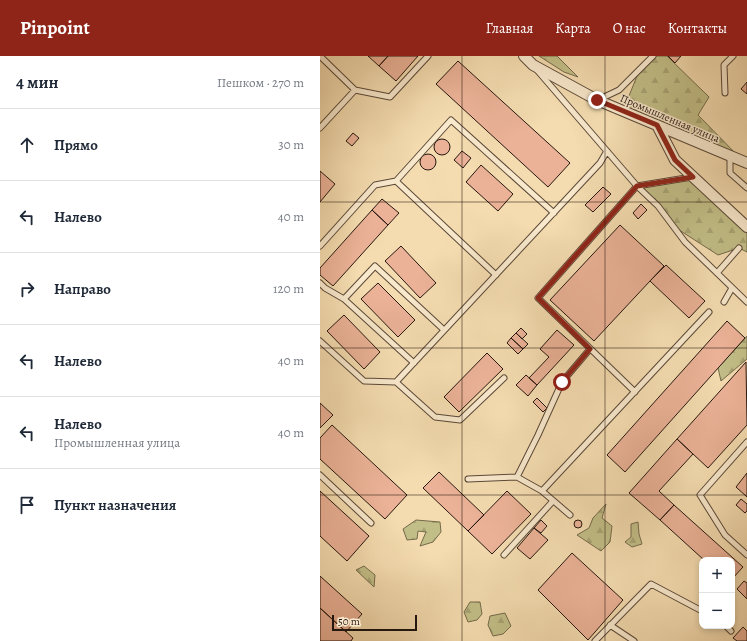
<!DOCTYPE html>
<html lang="ru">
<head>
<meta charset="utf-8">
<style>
	body { margin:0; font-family:Alegreya,serif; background:#f2f2f3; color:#1f2937 }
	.controls { position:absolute; right:12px; bottom:12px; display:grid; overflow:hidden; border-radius:8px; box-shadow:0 2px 6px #0003 }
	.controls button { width:36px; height:36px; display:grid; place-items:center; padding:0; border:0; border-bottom:1px solid #e0e1e3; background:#fff; color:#1f2937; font:20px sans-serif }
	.scale { position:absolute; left:12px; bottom:10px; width:85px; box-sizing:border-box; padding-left:4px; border:2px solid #26170f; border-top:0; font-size:11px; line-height:14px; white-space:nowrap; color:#26170f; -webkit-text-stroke:3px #f8e8cc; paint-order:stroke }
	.stop { position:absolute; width:12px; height:12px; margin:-9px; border:3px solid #8f2418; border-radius:50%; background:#fff }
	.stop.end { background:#8f2418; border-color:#fff; box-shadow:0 1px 4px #0008 }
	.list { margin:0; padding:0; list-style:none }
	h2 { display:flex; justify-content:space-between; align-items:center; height:52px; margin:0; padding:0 16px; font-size:17px }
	h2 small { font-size:13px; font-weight:400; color:#747a83 }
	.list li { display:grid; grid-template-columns:26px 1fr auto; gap:12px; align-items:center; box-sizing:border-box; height:72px; padding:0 16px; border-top:1px solid #e0e1e3 }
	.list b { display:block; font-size:15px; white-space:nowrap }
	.list p { margin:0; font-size:13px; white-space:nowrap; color:#747a83 }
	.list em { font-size:13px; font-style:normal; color:#747a83 }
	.icon { flex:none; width:22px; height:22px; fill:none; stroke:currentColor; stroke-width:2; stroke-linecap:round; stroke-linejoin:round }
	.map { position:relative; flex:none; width:427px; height:585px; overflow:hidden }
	header { display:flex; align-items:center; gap:24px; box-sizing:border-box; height:56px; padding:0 20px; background:#8f2418; color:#fff }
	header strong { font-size:19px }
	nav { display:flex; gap:22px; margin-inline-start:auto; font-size:14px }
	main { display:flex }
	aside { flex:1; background:#fff }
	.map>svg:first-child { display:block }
	.forest { fill:url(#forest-firs); stroke:#746a4b }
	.building { fill:#ebb297; stroke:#26170f }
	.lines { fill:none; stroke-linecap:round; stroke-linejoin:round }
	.service-casing { stroke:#5a4837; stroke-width:7 }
	.minor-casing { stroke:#5a4837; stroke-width:12 }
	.service { stroke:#f8e8cc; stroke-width:5 }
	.minor { stroke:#f8e8cc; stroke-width:10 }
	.route { stroke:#8f2418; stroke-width:5 }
	.grid { fill:none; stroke:#26170f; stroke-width:1; stroke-opacity:0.55 }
	.labels { text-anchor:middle; stroke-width:3; stroke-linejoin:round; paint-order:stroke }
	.street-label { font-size:11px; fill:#26170f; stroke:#f8e8cc }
</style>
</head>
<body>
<header>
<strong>Pinpoint</strong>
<nav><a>Главная</a><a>Карта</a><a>О нас</a><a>Контакты</a></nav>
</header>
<main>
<aside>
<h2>4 мин<small>Пешком · 270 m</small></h2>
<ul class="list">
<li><svg class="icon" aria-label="ahead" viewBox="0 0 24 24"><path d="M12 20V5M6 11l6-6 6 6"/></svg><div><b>Прямо</b></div><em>30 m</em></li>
<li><svg class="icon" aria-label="left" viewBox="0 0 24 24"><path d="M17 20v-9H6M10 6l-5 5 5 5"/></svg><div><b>Налево</b></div><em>40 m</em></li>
<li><svg class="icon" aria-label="right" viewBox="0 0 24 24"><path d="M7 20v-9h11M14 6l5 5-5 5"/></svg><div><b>Направо</b></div><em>120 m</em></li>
<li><svg class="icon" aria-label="left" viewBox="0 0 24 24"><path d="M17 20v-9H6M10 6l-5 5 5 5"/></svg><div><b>Налево</b></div><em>40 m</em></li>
<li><svg class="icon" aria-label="left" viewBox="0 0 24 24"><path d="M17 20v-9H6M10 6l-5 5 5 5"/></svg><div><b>Налево</b><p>Промышленная улица</p></div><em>40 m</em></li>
<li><svg class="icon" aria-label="arrive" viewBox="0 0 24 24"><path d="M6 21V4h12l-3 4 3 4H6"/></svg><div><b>Пункт назначения</b></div></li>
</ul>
</aside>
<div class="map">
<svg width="427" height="585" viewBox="0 0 427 585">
	<defs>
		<pattern id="forest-firs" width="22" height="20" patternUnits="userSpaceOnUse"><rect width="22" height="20" fill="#c2be87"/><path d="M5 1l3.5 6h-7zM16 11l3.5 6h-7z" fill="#a7a373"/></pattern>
	</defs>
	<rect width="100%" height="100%" fill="#f4dcb0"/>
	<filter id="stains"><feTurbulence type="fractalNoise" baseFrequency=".005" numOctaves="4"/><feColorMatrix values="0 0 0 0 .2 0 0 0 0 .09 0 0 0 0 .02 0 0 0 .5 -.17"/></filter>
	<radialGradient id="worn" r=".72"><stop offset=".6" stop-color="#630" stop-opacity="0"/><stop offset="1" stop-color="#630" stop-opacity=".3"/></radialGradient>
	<path class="forest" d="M219,0H237L258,21L244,16Z
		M333,0H347L389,41L378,59L422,104L303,55L319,15Z
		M373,121L427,171V196L419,192L398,199L353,170L317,130Z
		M427,280V303L401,325L398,312Z
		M286,448L282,462L292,470L290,486L281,495L257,479L269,472L273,462Z
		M96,464L120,466L121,476L113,486L100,490L106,476L98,475L97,483L87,484L83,473Z
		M318,466L319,478L322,488L312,491L305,486L311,481V468Z
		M44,510L55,519L54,531L36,514Z
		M150,546H160L162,558L157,564L148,566L144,556Z
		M185,557L191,570L183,578L173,580L168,569L170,560Z"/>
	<path class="building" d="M48,0H68L59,10Z
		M68,0H98L76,25L59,10Z
		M348,0H361L355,7Z
		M138,5L250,107L228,131L116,28Z
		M427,26V38L421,33Z
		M33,77L39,82L32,90L26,85Z
		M114 91a8 8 0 1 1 16 0a8 8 0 1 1-16 0Z
		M142,95L151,102L143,112L134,104Z
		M100 106a8 8 0 1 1 16 0a8 8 0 1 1-16 0Z
		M161,109L193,138L178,155L146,126Z
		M0,115L15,128L0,146Z
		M283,131L291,138L273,156L265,149Z
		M62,143L79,157L68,169L52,154Z
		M321,148L327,154L318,163L313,157Z
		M52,154L68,169L13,230L0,219V212Z
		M300,169L344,210L274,285L230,244Z
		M81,190L116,227L100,242L65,205Z
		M346,209L385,245L369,262L330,225Z
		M58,227L95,264L78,281L41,243Z
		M24,259L60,296L44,313L7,275Z
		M407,265L425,282L305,416L287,399Z
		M201,272L207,278L202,283L196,277Z
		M237,274L254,289L217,329L209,322L229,301L220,293Z
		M196,277L208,288L203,293L191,282Z
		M191,282L203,293L198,298L187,287Z
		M167,297L183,313L139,356L124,341Z
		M426,306L427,369L388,412L357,383Z
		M206,319L217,329L208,340L196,329Z
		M217,342L227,352L223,356L213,346Z
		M0,347L13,359L0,372Z
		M12,369L87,439L65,463L0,403V382Z
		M357,383L373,398L339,435L354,449L340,464L309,437Z
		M119,416L164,459L148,475L103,432Z
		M427,417V441L416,431Z
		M0,435L49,480L27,505L0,480Z
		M187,435L211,458L172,498L148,475Z
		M421,443L427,448V455L425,457L416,449Z
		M354,449L423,511L412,523V504H384L340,464Z
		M221,464L227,470L221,477L214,472Z
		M254 468a4 4 0 1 1 8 0a4 4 0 1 1-8 0Z
		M214,472L228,484L210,503L197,492Z
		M252,497L303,544L268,584L218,534Z
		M0,520L42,558L26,576L0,552Z
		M424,525L427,527V543L417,533Z
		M0,552L33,582L31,585H0Z
		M423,571L427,575V585H417L413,582Z"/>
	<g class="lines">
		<defs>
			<path id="service" d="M0,0L35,34
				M217,14L317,130L338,150L365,186L427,246
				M405,37L404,9L413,0
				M278,44L299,34L333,0
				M0,72L35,34L70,41L108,0
				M410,100V117L427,132
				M76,125L176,219
				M0,190L55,129L76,125L131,64L234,157
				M397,217L419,192
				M0,227L5,232L24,243L94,307
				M24,243L55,210L124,274
				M404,246L412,232
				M0,285L44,325L76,326L280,107L287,95
				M76,326L115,361L140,364L184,322
				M315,336L218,242L317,130L372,121
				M427,386L380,439L405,479L427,499
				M0,419L51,467
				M197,421L218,379L242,326L270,293
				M148,423L197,421L222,435L250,459
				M222,435L389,256
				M184,499L233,445
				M290,569L314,585
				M406,570L411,575
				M275,585L331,528L382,555"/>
			<path id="minor" d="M204,0L213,9L277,44L427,107
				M337,69L355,104L427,171"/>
		</defs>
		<use href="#service" class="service-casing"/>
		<use href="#minor" class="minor-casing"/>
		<use href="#service" class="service"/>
		<use href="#minor" class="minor"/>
	</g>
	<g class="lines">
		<path class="route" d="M242,326L270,293L218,242L317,130L373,121L355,104L337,69L277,44"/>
	</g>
	<path class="grid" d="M142,0V585M285,0V585M0,146H427M0,292H427M0,439H427"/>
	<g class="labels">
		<g class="street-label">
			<text transform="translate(350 62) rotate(23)" y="4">Промышленная улица</text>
		</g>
	</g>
	<rect width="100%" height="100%" filter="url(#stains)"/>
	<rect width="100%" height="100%" fill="url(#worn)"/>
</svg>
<div class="controls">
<button>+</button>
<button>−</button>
</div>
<div class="scale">50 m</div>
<div class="stop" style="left:242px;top:326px"></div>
<div class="stop end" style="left:277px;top:44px"></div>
</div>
</main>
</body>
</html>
